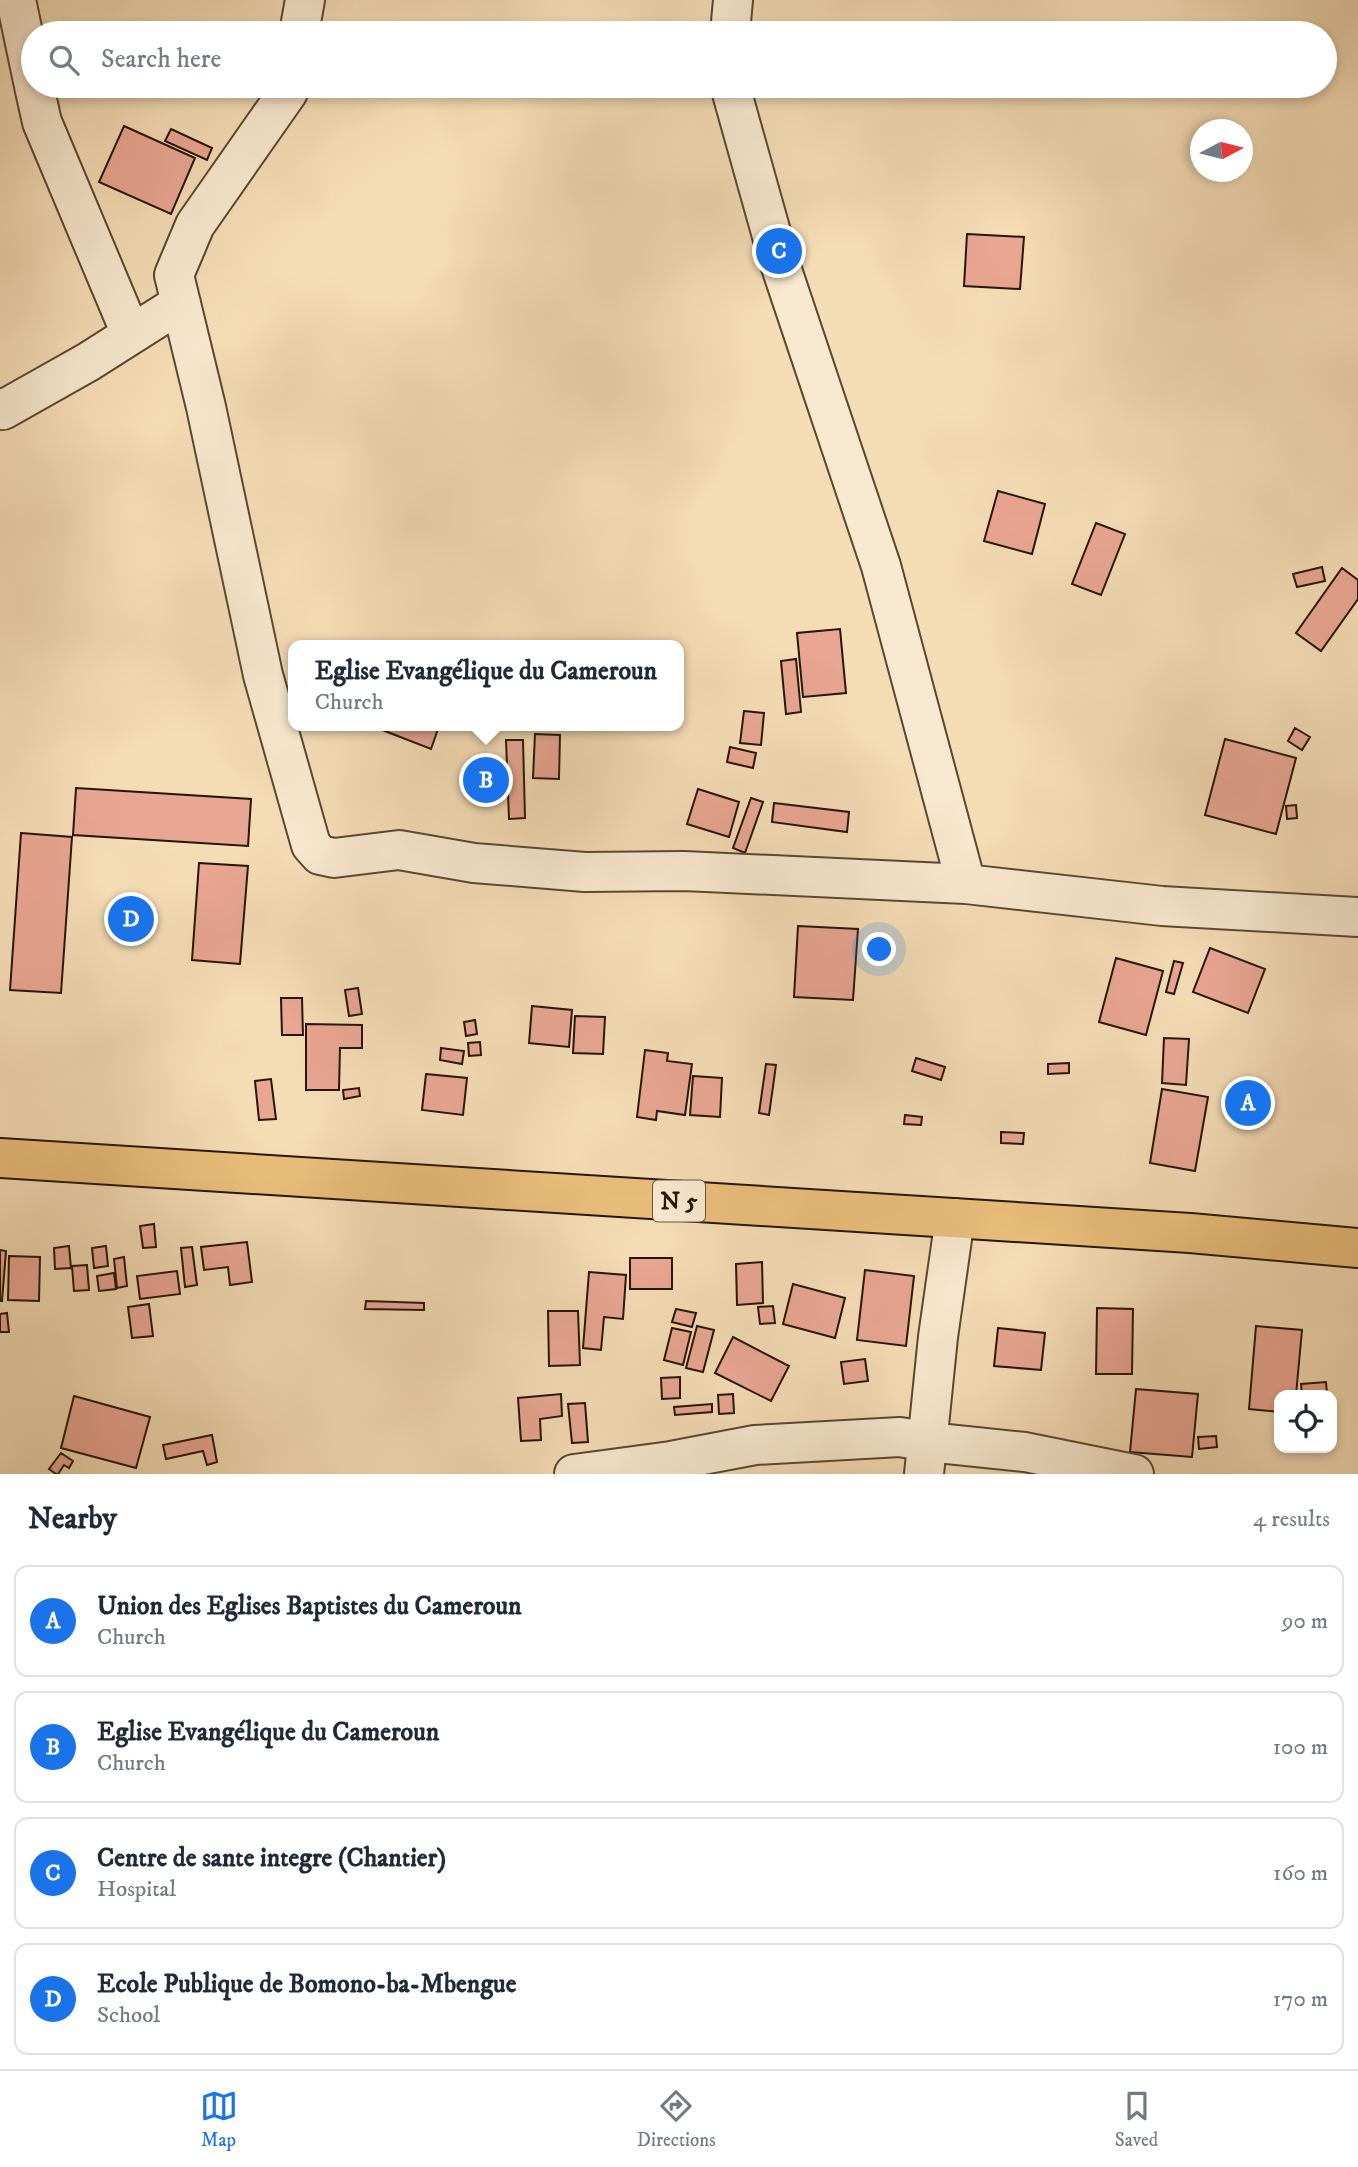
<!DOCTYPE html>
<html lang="en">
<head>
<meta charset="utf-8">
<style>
	body { margin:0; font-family:"IM FELL DW Pica",serif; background:#f6f6f7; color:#1f2937 }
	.controls { position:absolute; right:21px; bottom:21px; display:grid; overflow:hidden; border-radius:14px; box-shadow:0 4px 10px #0003 }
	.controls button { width:63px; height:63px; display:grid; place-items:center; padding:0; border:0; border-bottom:2px solid #e0e1e3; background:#fff; color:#1f2937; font:35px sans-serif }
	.compass { position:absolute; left:1190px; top:119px; width:63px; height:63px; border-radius:50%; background:#fff; box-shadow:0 4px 10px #0003; rotate:83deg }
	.you { position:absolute; left:880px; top:950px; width:24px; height:24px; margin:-18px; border:5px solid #fff; border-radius:50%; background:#1a73e8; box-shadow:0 0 0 10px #1a73e833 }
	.badge { display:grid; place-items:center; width:46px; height:46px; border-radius:50%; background:#1a73e8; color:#fff; font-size:23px; font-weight:700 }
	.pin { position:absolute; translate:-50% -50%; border:4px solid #fff; box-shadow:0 2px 7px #0006 }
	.popup { position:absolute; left:288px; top:640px; width:396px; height:91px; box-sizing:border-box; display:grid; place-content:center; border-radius:14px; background:#fff; filter:drop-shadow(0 2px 5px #0005); font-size:23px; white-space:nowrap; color:#747a83 }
	.popup b { font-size:26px; color:#1f2937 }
	.popup::after { content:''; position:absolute; left:50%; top:100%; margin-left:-14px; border:14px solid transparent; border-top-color:#fff }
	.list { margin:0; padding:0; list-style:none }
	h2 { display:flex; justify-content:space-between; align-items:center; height:91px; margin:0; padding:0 28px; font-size:30px }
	h2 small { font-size:23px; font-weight:400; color:#747a83 }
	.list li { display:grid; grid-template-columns:46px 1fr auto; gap:21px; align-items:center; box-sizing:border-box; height:112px; margin:0 14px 14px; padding:0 14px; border:2px solid #e0e1e3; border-radius:14px }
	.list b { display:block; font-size:26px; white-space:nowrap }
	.list p { margin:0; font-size:23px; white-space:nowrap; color:#747a83 }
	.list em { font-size:23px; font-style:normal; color:#747a83 }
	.icon { flex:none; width:38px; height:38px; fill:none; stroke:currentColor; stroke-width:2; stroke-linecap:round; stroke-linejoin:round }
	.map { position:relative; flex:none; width:1358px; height:1474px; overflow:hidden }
	.search { position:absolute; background:#fff; box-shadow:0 4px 10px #0003; left:21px; right:21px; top:21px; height:77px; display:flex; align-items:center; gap:18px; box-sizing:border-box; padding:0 24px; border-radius:38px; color:#747a83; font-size:26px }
	.sheet { height:595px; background:#fff }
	nav { display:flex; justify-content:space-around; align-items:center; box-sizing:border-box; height:98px; border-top:2px solid #e0e1e3; background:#fff; font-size:19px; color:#747a83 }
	nav a { display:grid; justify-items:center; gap:4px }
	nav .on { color:#1a73e8 }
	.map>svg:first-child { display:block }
	.building { fill:#e9a693; stroke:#261506; stroke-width:2 }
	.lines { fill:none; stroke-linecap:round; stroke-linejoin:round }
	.minor-casing { stroke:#5a4732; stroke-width:42 }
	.highway-casing { stroke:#261506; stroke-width:42 }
	.minor { stroke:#f8e8cf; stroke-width:38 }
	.highway { stroke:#eabe7a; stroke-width:38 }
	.labels { text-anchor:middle; stroke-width:7; stroke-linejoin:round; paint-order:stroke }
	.shield { fill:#f8e8cf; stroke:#655442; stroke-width:2 }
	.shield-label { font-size:24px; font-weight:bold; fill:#261506 }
</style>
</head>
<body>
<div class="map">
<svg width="1358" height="1474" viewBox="0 0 1358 1474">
	<rect width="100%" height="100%" fill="#f4dcb5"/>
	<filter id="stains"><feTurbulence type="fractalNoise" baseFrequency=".00286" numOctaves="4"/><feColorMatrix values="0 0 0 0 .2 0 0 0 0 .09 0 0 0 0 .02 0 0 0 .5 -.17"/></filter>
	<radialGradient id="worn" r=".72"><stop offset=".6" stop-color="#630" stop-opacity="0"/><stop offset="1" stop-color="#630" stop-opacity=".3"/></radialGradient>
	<path class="building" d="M124,126L195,158L171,214L99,182Z
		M171,129L212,148L207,160L165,141Z
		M967,234L1024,237L1020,289L964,286Z
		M998,491L1045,504L1032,554L984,541Z
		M1096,523L1125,534L1101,595L1072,584Z
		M1322,567L1325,581L1297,587L1293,574Z
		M1342,568L1358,580V599L1321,651L1296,633Z
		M840,629L846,693L803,697L797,633Z
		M796,659L801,712L786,714L781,661Z
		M744,711L764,713L761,745L740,743Z
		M372,726H439L431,749Z
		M1295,728L1310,737L1302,750L1288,741Z
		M535,734L560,735L559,779L533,778Z
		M1225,739L1296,758L1276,834L1205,815Z
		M506,740H523L525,818L509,819Z
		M730,747L756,753L753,768L727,762Z
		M76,788L251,799L248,846L73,835Z
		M698,789L739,802L729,837L687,824Z
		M751,798L763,802L745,853L733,848Z
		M774,803L849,812L847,832L772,822Z
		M1296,805L1297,818L1287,819L1286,806Z
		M21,833L72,837L61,993L10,990Z
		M199,863L248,866L240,964L192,960Z
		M798,926L858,929L853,1000L794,997Z
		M1210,948L1265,969L1248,1013L1193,992Z
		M1116,958L1163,971L1146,1035L1099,1022Z
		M1174,961L1183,963L1174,994L1166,992Z
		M358,988L362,1014L349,1016L345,990Z
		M281,998H302L303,1035H282Z
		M532,1006L572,1010L569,1047L529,1043Z
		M575,1016L605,1017L603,1054L573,1053Z
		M475,1020L477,1034L466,1036L464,1022Z
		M306,1024L362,1025V1048H340L339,1090H306Z
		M1164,1038L1189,1039L1186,1085L1162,1083Z
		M480,1042L481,1055L469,1056L468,1043Z
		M441,1048L464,1051L462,1064L440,1060Z
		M645,1050L668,1053L667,1061L692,1064L685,1115L657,1111L656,1120L637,1117Z
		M916,1058L945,1067L941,1080L912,1071Z
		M1069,1063V1073L1048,1074V1064Z
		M766,1064L776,1065L769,1115L759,1113Z
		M426,1074L467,1078L463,1115L422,1110Z
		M693,1076L722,1078L720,1117L690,1115Z
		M271,1079L276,1119L259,1120L255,1081Z
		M359,1088L360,1096L344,1099L343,1090Z
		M1162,1089L1208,1097L1195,1171L1150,1163Z
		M905,1115L922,1117L921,1125L904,1124Z
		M1001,1132L1024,1133L1023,1144L1001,1143Z
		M154,1224L156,1247L143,1248L140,1226Z
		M247,1242L252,1282L230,1285L228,1267L204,1270L201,1247Z
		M69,1246L71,1268L55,1269L54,1248Z
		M106,1246L108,1266L94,1268L92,1248Z
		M192,1247L197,1285L185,1287L181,1248Z
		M0,1250L6,1251L2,1301H0Z
		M9,1256L40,1257L39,1301L8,1300Z
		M124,1257L127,1286L117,1288L114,1259Z
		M630,1258H672V1289H630Z
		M762,1262L763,1303L737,1305L736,1264Z
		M87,1265L89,1290L74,1291L72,1266Z
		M865,1270L914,1276L906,1346L857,1340Z
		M177,1271L180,1294L140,1299L137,1276Z
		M589,1272L626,1275L623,1319L604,1317L601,1350L583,1348Z
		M114,1273L116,1289L99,1291L97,1276Z
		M793,1284L845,1298L835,1338L783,1324Z
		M366,1301L424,1303V1310L365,1309Z
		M149,1304L153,1336L132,1338L128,1307Z
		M773,1306L775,1323L760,1324L758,1307Z
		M1097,1308L1133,1309L1132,1374H1096Z
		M676,1309L696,1313L692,1327L672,1322Z
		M548,1311H578L580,1365L549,1366Z
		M7,1313L9,1332H0V1314Z
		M697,1326L714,1330L703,1372L686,1368Z
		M1256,1326L1302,1330L1296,1395H1279V1412L1249,1409Z
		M672,1328L691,1332L683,1365L664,1360Z
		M998,1328L1045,1333L1041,1370L994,1366Z
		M733,1337L789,1366L771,1401L715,1373Z
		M865,1359L868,1381L844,1384L841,1362Z
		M680,1377V1398L662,1399L661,1378Z
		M1326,1382L1327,1395H1302L1301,1384Z
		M1136,1389L1198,1394L1192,1457L1130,1452Z
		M561,1394L562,1416L540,1419L541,1440L521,1441L518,1398Z
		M733,1394L734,1413L719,1414L718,1395Z
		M74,1396L150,1417L136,1468L61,1448Z
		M585,1403L588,1442L572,1443L568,1404Z
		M712,1404V1412L675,1415L674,1407Z
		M212,1435L217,1462L207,1465L203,1451L166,1459L163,1445Z
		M1216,1436L1217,1447L1199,1449L1198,1437Z
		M61,1453L73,1461L69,1468L64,1465L58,1474H56L49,1469Z"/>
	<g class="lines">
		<defs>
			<path id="minor" d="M16,0L33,81
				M299,33L305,0
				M730,33L733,0
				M34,86L42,122L131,334
				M289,86L288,92L195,225L174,275L206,407L263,675L311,845L320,855L334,858L399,850L474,863L585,872L684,871L966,884L1162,906L1358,917
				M730,86L779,261L881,566L966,884
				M0,408L3,410L88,362L181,303
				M574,1474L671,1461L755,1445L900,1437L928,1442L1025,1452L1134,1474
				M924,1474L938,1337L955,1218"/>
			<path id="highway" d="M0,1158L1190,1233L1358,1248"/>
		</defs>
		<use href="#minor" class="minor-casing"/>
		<use href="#highway" class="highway-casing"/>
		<use href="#minor" class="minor"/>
		<use href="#highway" class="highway"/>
	</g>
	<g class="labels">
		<rect class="shield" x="653" y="1180.5" width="52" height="41" rx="5"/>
		<g class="shield-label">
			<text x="679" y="1209">N 5</text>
		</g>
	</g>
	<rect width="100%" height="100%" filter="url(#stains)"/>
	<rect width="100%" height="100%" fill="url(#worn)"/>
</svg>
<div class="controls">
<button><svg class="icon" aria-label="locate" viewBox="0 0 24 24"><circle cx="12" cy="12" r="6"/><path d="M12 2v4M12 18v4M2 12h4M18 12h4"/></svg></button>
</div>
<svg class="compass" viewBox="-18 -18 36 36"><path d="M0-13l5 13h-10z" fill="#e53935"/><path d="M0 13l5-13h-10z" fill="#747a83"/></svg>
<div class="you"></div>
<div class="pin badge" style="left:1248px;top:1103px">A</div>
<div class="pin badge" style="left:486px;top:780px">B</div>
<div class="popup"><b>Eglise Evangélique du Cameroun</b>Church</div>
<div class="pin badge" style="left:779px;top:251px">C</div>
<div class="pin badge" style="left:131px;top:919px">D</div>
<div class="search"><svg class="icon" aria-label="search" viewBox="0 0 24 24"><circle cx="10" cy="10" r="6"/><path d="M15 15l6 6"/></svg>Search here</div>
</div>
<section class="sheet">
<h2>Nearby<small>4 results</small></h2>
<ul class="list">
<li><span class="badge">A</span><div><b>Union des Eglises Baptistes du Cameroun</b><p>Church</p></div><em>90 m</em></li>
<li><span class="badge">B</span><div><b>Eglise Evangélique du Cameroun</b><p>Church</p></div><em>100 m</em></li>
<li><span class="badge">C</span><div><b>Centre de sante integre (Chantier)</b><p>Hospital</p></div><em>160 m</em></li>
<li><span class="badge">D</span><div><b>Ecole Publique de Bomono-ba-Mbengue</b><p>School</p></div><em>170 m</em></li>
</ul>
</section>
<nav>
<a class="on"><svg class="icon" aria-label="map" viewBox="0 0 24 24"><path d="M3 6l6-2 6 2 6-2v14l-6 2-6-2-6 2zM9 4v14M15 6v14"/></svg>Map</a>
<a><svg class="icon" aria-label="directions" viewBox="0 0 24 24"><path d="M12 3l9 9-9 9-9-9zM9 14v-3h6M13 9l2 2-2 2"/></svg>Directions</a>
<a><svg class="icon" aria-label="saved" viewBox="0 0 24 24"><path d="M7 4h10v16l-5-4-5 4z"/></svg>Saved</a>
</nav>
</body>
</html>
